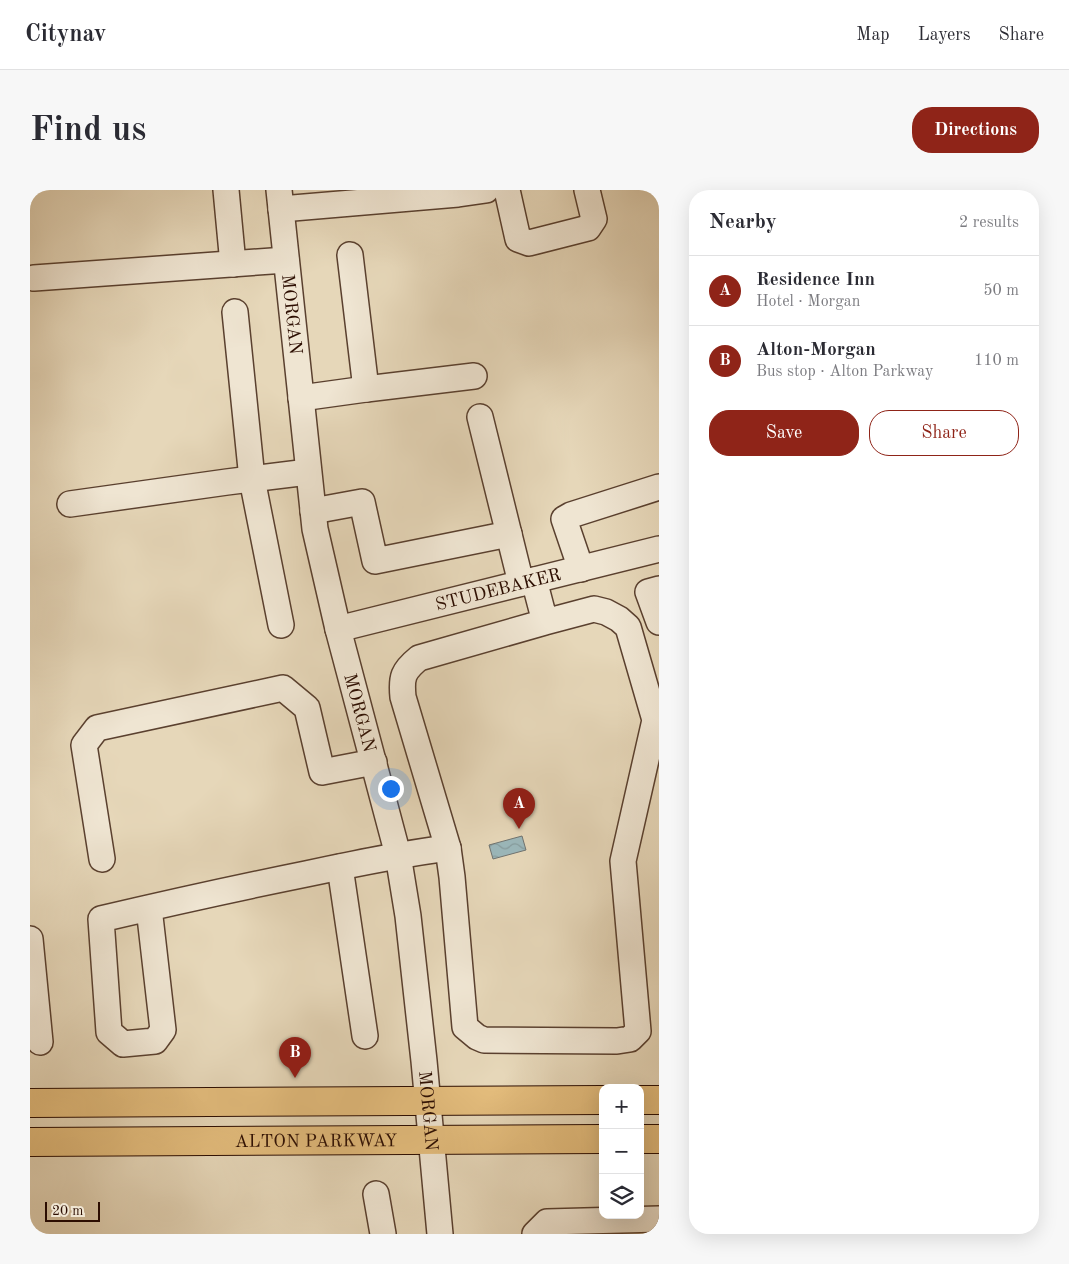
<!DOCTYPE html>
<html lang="en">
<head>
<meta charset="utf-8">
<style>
	body { margin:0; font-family:"Old Standard TT",serif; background:#f7f7f7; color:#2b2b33 }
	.controls { position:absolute; right:15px; bottom:15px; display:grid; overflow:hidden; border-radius:10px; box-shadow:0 5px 20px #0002 }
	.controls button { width:45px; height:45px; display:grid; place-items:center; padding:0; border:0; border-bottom:1px solid #e1e1e2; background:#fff; color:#2b2b33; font:25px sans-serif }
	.scale { position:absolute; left:15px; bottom:12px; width:55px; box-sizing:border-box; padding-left:5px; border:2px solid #2c0d01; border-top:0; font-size:14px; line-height:18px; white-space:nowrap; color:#2c0d01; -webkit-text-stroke:4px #efe5d2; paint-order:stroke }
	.you { position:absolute; left:360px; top:598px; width:18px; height:18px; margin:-12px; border:4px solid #fff; border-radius:50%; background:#1a73e8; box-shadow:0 0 0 8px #1a73e833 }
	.badge { display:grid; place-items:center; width:32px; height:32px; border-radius:50%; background:#8f2418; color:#fff; font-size:16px; font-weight:700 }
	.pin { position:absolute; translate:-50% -41px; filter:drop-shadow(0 1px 2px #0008) }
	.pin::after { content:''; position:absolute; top:26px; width:18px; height:15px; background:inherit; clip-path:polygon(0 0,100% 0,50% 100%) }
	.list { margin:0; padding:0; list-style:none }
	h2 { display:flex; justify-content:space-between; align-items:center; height:65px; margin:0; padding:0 20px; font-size:21px }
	h2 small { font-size:16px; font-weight:400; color:#7c7c81 }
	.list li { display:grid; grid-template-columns:32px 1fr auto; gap:15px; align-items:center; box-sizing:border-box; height:70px; padding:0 20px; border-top:1px solid #e1e1e2 }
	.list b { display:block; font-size:19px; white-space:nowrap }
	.list p { margin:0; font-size:16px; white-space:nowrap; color:#7c7c81 }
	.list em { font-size:16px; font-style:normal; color:#7c7c81 }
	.actions { display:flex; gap:10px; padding:15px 20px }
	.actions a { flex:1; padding:11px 0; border:1px solid #8f2418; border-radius:20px; text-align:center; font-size:18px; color:#8f2418 }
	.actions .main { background:#8f2418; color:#fff }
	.icon { flex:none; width:28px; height:28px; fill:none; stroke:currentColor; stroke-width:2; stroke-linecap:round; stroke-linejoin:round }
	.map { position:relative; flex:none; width:629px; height:1044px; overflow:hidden; border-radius:20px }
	header { display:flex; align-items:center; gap:30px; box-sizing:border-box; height:70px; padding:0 25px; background:#fff; border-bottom:1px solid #e1e1e2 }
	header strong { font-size:24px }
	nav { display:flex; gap:28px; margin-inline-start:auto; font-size:18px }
	.intro { display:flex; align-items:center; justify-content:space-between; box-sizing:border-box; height:120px; padding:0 30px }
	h1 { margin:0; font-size:35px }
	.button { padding:12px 22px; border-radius:20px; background:#8f2418; color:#fff; font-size:18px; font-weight:700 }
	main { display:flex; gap:30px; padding:0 30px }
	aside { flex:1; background:#fff; border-radius:20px; box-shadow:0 5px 20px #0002 }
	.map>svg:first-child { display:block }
	.water { fill:url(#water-waves); stroke:#6f7370 }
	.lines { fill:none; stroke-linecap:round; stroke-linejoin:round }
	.minor-casing { stroke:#5a402f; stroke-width:28 }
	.major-casing { stroke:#2c0d01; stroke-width:30 }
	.minor { stroke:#efe5d2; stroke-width:25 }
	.major { stroke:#e3bc7c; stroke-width:28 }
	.labels { text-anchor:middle; stroke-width:5; stroke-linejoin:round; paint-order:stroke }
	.street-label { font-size:18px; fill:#2c0d01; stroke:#efe5d2 }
</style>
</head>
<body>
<header>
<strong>Citynav</strong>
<nav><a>Map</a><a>Layers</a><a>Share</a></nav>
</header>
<div class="intro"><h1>Find us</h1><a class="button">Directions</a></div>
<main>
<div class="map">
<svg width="629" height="1044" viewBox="0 0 629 1044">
	<defs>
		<pattern id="water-waves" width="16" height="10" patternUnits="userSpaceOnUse" patternTransform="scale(1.25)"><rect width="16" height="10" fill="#9bb7ba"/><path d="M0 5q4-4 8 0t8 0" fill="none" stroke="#869c9e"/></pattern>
	</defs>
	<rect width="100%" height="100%" fill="#e6d7b9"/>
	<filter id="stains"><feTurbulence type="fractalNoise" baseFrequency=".004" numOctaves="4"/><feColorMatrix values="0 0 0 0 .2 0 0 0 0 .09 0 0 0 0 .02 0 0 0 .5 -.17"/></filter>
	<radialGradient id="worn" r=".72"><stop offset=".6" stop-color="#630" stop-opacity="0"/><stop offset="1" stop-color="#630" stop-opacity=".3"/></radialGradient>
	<path class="water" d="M492,646L496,660L463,669L459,655Z"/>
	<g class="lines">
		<defs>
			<g id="minor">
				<path d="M196,0L203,74"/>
				<path id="s1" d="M249,0L285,339L308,439L368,665L378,726L394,871L410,1044"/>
				<path d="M477,0L488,49L499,53L558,38L564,29L557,0"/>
				<path d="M251,19L428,4L456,0"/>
				<path d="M4,88L256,70"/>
				<path d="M205,122L222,289L251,435"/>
				<path d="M336,199L444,186"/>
				<path d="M271,208L336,199L320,65"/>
				<path d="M450,227L491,393"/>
				<path d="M40,314L197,292L278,282"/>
				<path d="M283,321L332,312L345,371L479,344"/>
				<path d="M551,379L534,329L541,325L629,297"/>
				<path d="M504,390L515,432L564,419L576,422L589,429L598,437L625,530L593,671L608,841L600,849L587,851L454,850L447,847L435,837L422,687L418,658L373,507C371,487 373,481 389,468L515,432"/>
				<path d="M629,399L618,402L629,432"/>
				<path id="s2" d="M308,439L629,359"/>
				<path d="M72,669L54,555L67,538L253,498L277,518L292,582L344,572"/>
				<path d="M310,677L335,846"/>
				<path d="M119,718L133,840L125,851L93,854L79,842L71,729C139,713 207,698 276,684C323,674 370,664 418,658"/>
				<path d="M0,749L10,852"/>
				<path d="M346,1004L353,1044"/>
				<path d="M505,1044L517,1032L629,1029"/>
			</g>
			<g id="major">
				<path d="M610,910H629"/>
				<path d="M0,913L573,910"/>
				<path d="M610,949H629"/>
				<path id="s3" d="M0,952L573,949"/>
			</g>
		</defs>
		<use href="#minor" class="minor-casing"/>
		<use href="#major" class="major-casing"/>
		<use href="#minor" class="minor"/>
		<use href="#major" class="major"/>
	</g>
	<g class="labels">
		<g class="street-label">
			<text dy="6" stroke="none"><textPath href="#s1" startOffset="125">MORGAN</textPath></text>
			<text dy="6" stroke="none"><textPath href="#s2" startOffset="165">STUDEBAKER</textPath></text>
			<text dy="6" stroke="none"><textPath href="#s1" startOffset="530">MORGAN</textPath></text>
			<text dy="6" stroke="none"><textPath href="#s1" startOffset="935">MORGAN</textPath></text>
			<text dy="6" stroke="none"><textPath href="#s3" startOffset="286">ALTON PARKWAY</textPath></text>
		</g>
	</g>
	<rect width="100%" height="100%" filter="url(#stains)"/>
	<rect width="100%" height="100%" fill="url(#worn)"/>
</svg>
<div class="controls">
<button>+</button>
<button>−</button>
<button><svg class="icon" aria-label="layers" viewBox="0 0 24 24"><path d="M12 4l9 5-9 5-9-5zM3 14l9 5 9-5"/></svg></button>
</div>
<div class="scale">20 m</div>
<div class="you"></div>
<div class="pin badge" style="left:489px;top:639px">A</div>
<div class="pin badge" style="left:265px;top:888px">B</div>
</div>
<aside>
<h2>Nearby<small>2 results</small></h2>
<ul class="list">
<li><span class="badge">A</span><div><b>Residence Inn</b><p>Hotel · Morgan</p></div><em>50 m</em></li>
<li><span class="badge">B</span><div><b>Alton-Morgan</b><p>Bus stop · Alton Parkway</p></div><em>110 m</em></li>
</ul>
<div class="actions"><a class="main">Save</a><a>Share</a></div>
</aside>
</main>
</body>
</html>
